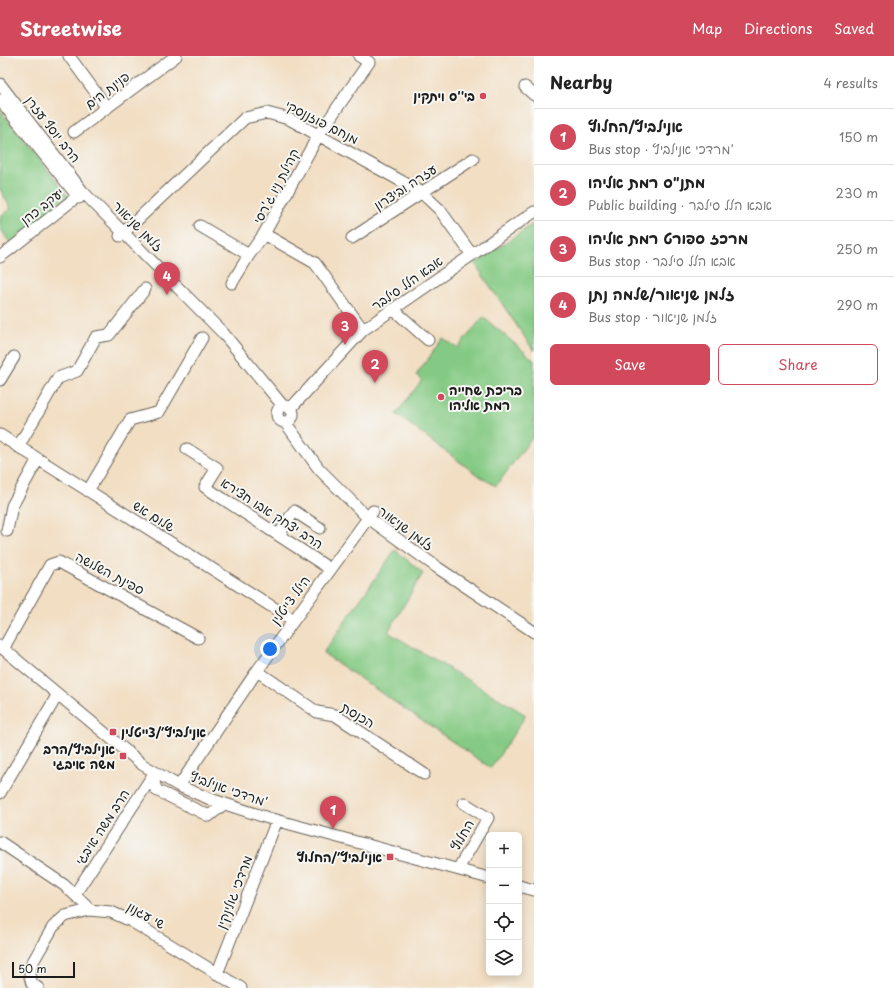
<!DOCTYPE html>
<html lang="en">
<head>
<meta charset="utf-8">
<style>
	body { margin:0; font-family:"Playpen Sans","Playpen Sans Hebrew",sans-serif; background:#f2f2f2; color:#222 }
	.controls { position:absolute; right:12px; bottom:12px; display:grid; overflow:hidden; border-radius:6px; box-shadow:0 2px 10px #0003 }
	.controls button { width:36px; height:36px; display:grid; place-items:center; padding:0; border:0; border-bottom:1px solid #e0e0e0; background:#fff; color:#222; font:20px sans-serif }
	.scale { position:absolute; left:12px; bottom:10px; width:63px; box-sizing:border-box; padding-left:4px; border:2px solid #1c1c1c; border-top:0; font-size:11px; line-height:14px; white-space:nowrap; color:#1c1c1c; -webkit-text-stroke:3px #f6f6f2; paint-order:stroke }
	.you { position:absolute; left:270px; top:593px; width:14px; height:14px; margin:-10px; border:3px solid #fff; border-radius:50%; background:#1a73e8; box-shadow:0 0 0 6px #1a73e833 }
	.badge { display:grid; place-items:center; width:26px; height:26px; border-radius:50%; background:#d1495b; color:#fff; font-size:13px; font-weight:700 }
	.pin { position:absolute; translate:-50% -33px; filter:drop-shadow(0 1px 2px #0008) }
	.pin::after { content:''; position:absolute; top:21px; width:14px; height:12px; background:inherit; clip-path:polygon(0 0,100% 0,50% 100%) }
	.list { margin:0; padding:0; list-style:none }
	h2 { display:flex; justify-content:space-between; align-items:center; height:52px; margin:0; padding:0 16px; font-size:17px }
	h2 small { font-size:13px; font-weight:400; color:#767676 }
	.list li { display:grid; grid-template-columns:26px 1fr auto; gap:12px; align-items:center; box-sizing:border-box; height:56px; padding:0 16px; border-top:1px solid #e0e0e0 }
	.list b { display:block; font-size:15px; white-space:nowrap }
	.list p { margin:0; font-size:13px; white-space:nowrap; color:#767676 }
	.list em { font-size:13px; font-style:normal; color:#767676 }
	.actions { display:flex; gap:8px; padding:12px 16px }
	.actions a { flex:1; padding:9px 0; border:1px solid #d1495b; border-radius:6px; text-align:center; font-size:14px; color:#d1495b }
	.actions .main { background:#d1495b; color:#fff }
	.icon { flex:none; width:22px; height:22px; fill:none; stroke:currentColor; stroke-width:2; stroke-linecap:round; stroke-linejoin:round }
	.map { position:relative; flex:none; width:534px; height:932px; overflow:hidden }
	header { display:flex; align-items:center; gap:24px; box-sizing:border-box; height:56px; padding:0 20px; background:#d1495b; color:#fff }
	header strong { font-size:19px }
	nav { display:flex; gap:22px; margin-inline-start:auto; font-size:14px }
	main { display:flex }
	aside { flex:1; background:#fff }
	.map>svg:first-child { display:block }
	.green { fill:#85ca84; stroke:#507350 }
	.lines { fill:none; stroke-linecap:round; stroke-linejoin:round }
	.minor-casing { stroke:#676056; stroke-width:13 }
	.minor { stroke:#fff; stroke-width:11 }
	.poi-dot { fill:#d1495b; stroke:#f6f6f2; stroke-width:1.5 }
	.labels { text-anchor:middle; stroke-width:4; stroke-linejoin:round; paint-order:stroke }
	.street-label { font-size:13px; fill:#1c1c1c; stroke:#f6f6f2 }
	.poi-label { font-size:13px; font-weight:bold; fill:#1c1c1c; stroke:#f6f6f2; text-anchor:end }
</style>
</head>
<body>
<header>
<strong>Streetwise</strong>
<nav><a>Map</a><a>Directions</a><a>Saved</a></nav>
</header>
<main>
<div class="map">
<svg width="534" height="932" viewBox="0 0 534 932">
	<rect width="100%" height="100%" fill="#f6f6f2"/>
	<filter id="ink" filterUnits="userSpaceOnUse"><feTurbulence type="fractalNoise" baseFrequency=".025" numOctaves="2"/><feDisplacementMap in="SourceGraphic" scale="8" xChannelSelector="R" yChannelSelector="G"/><feConvolveMatrix kernelMatrix="1 2 1 2 8 2 1 2 1" color-interpolation-filters="sRGB"/></filter>
	<filter id="wash" filterUnits="userSpaceOnUse"><feTurbulence type="fractalNoise" baseFrequency=".012" numOctaves="4" result="noise"/><feDisplacementMap in="SourceGraphic" scale="16" xChannelSelector="R" yChannelSelector="G"/><feGaussianBlur stdDeviation="0.9" result="paint"/><feColorMatrix in="noise" values="0 0 0 0 0 0 0 0 0 0 0 0 0 0 0 0 0 1.4 0 .05"/><feComposite in="paint" operator="in"/></filter>
	<g filter="url(#wash)">
		<rect width="100%" height="100%" fill="#f2dec3"/>
		<path class="green" d="M0,54L68,140L10,187L0,172V160L11,153L0,133Z
			M534,167V295L475,208Z
			M483,261L534,304V379L496,430L480,421L396,358L422,324L416,319L443,282L458,292Z
			M395,494L423,517L388,576L526,659L491,712L323,597Z"/>
	</g>
	<g filter="url(#ink)">
		<g class="lines">
			<defs>
				<path id="minor" d="M69,0L107,52
					M359,0L369,6L319,78L264,178L315,207L363,274
					M0,28L83,136L223,277L283,350
					M525,31L534,39
					M0,44L79,142
					M74,76L176,0
					M200,170L249,199
					M120,180L245,62L267,57L289,63L421,136L440,154L472,199
					M352,182L473,103
					M0,201L83,136
					M232,227L249,199L264,178
					M394,254L428,284
					M0,324L14,301
					M277 358a8 8 0 1 1 16 0a8 8 0 1 1-16 0Z
					M290,353L363,274L534,156
					M285,366L319,413L367,461L438,512L534,576
					M0,379L293,564
					M18,391L58,322L77,315L96,281L109,279L145,233
					M187,393L217,412L205,431L330,513
					M88,435L130,364L159,356L202,282
					M7,475L12,450L38,403
					M279,479L294,455L320,472
					M0,590L143,709L179,730L210,743L268,762L489,822
					M3,593L50,509L59,506L198,582
					M257,615L317,656L335,659L424,718
					M152,716L156,734L209,760L224,748
					M179,730L257,615L373,455
					M0,737L58,638
					M0,786L64,829L85,848L89,854
					M458,813L488,762L464,747
					M519,830L534,834
					M75,838L153,719
					M217,918L277,764
					M38,932L32,928L30,921L31,909L53,871L65,860L89,854L111,856L131,865L241,932"/>
			</defs>
			<use href="#minor" class="minor-casing"/>
			<use href="#minor" class="minor"/>
		</g>
	</g>
	<g class="poi-dot">
		<circle cx="483" cy="40" r="4"/>
		<circle cx="441" cy="341" r="4"/>
		<rect x="109" y="672" width="8" height="8" rx="2"/>
		<rect x="119" y="696" width="8" height="8" rx="2"/>
		<rect x="386" y="797" width="8" height="8" rx="2"/>
	</g>
	<g class="labels">
		<g class="street-label">
			<text transform="translate(107 34) rotate(-37)" y="5">פנינת הים</text>
			<text transform="translate(322 66) rotate(27)" y="5">מנחם פוזננסקי</text>
			<text transform="translate(53 73) rotate(52)" y="5">הרב יוסף עזרן</text>
			<text transform="translate(276 130) rotate(-62)" y="5">קהילת ניו ג'רסי</text>
			<text transform="translate(405 131) rotate(-33)" y="5">עזרה וביצרון</text>
			<text transform="translate(42 150) rotate(-38)" y="5">יעקב כהן</text>
			<text transform="translate(138 170) rotate(45)" y="5">זלמן שניאור</text>
			<text transform="translate(407 227) rotate(-35)" y="5">אבא הלל סילבר</text>
			<text transform="translate(272 457) rotate(33)" y="5">הרב יצחק אבו חצירא</text>
			<text transform="translate(154 460) rotate(32)" y="5">שלום אש</text>
			<text transform="translate(406 472) rotate(36)" y="5">זלמן שניאור</text>
			<text transform="translate(110 517) rotate(28)" y="5">ספינת השלושה</text>
			<text transform="translate(290 544) rotate(-54)" y="5">הילל צייטלין</text>
			<text transform="translate(358 659) rotate(31)" y="5">הכנסת</text>
			<text transform="translate(229 733) rotate(19)" y="5">מרדכי אנילביץ'</text>
			<text transform="translate(102 771) rotate(-57)" y="5">הרב משה איבגי</text>
			<text transform="translate(462 779) rotate(-60)" y="5">החלוץ</text>
			<text transform="translate(234 836) rotate(-69)" y="5">מרדכי גולינקין</text>
			<text transform="translate(146 859) rotate(29)" y="5">שי עגנון</text>
		</g>
		<g class="poi-label">
			<text x="475" y="45">בי''ס ויתקין</text>
			<text x="449" y="339" text-anchor="start">בריכת שחייה<tspan x="449" dy="15">רמת אליהו</tspan></text>
			<text x="121" y="681" text-anchor="start">אנילביץ׳/צייטלין</text>
			<text x="115" y="698">אנילביץ/הרב<tspan x="115" dy="15">משה איבגי</tspan></text>
			<text x="382" y="806">אנילביץ׳/החלוץ</text>
		</g>
	</g>
</svg>
<div class="controls">
<button>+</button>
<button>−</button>
<button><svg class="icon" aria-label="locate" viewBox="0 0 24 24"><circle cx="12" cy="12" r="6"/><path d="M12 2v4M12 18v4M2 12h4M18 12h4"/></svg></button>
<button><svg class="icon" aria-label="layers" viewBox="0 0 24 24"><path d="M12 4l9 5-9 5-9-5zM3 14l9 5 9-5"/></svg></button>
</div>
<div class="scale">50 m</div>
<div class="you"></div>
<div class="pin badge" style="left:333px;top:773px">1</div>
<div class="pin badge" style="left:375px;top:327px">2</div>
<div class="pin badge" style="left:345px;top:289px">3</div>
<div class="pin badge" style="left:167px;top:239px">4</div>
</div>
<aside>
<h2>Nearby<small>4 results</small></h2>
<ul class="list">
<li><span class="badge">1</span><div><b>אנילביץ/החלוץ</b><p>Bus stop · מרדכי אנילביץ'</p></div><em>150 m</em></li>
<li><span class="badge">2</span><div><b>מתנ&quot;ס רמת אליהו</b><p>Public building · אבא הלל סילבר</p></div><em>230 m</em></li>
<li><span class="badge">3</span><div><b>מרכז ספורט רמת אליהו</b><p>Bus stop · אבא הלל סילבר</p></div><em>250 m</em></li>
<li><span class="badge">4</span><div><b>זלמן שניאור/שלמה נתן</b><p>Bus stop · זלמן שניאור</p></div><em>290 m</em></li>
</ul>
<div class="actions"><a class="main">Save</a><a>Share</a></div>
</aside>
</main>
</body>
</html>
